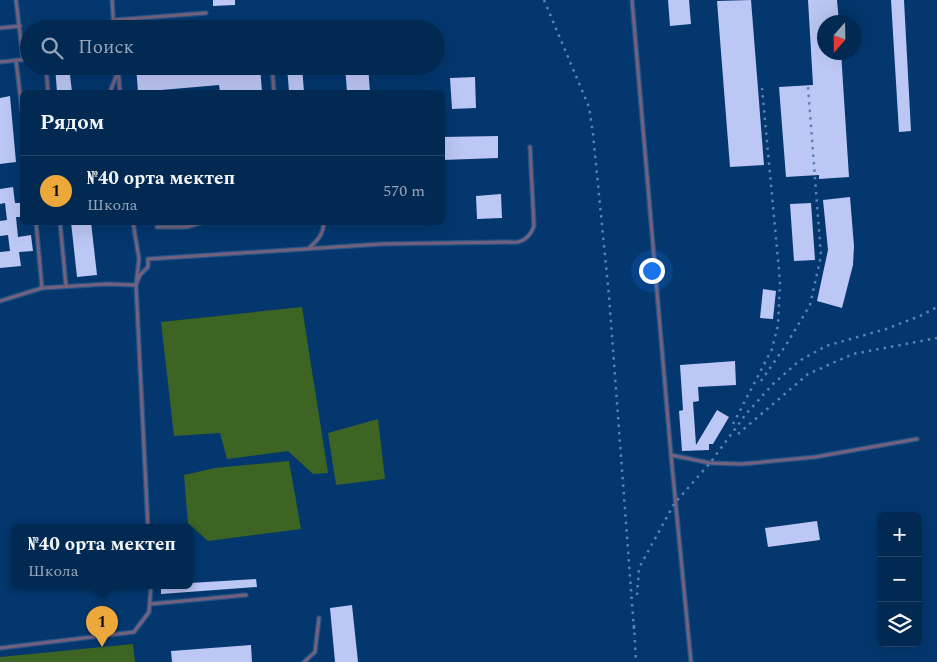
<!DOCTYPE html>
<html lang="ru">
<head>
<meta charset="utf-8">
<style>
	body { margin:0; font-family:Spectral,serif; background:#0c3159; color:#f1f3f6 }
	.controls { position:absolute; right:15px; bottom:15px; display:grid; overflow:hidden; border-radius:8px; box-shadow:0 5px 20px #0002 }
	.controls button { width:45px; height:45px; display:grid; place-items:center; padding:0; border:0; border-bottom:1px solid #234569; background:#022952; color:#f1f3f6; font:25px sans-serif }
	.compass { position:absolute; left:817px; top:15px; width:45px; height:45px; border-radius:50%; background:#022952; box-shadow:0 5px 20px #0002; rotate:200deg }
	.you { position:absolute; left:651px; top:270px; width:18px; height:18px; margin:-12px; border:4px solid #fff; border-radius:50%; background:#1a73e8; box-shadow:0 0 0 8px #1a73e833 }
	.badge { display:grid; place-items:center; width:32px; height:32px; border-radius:50%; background:#eda83b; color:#111; font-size:16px; font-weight:700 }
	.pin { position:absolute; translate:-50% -41px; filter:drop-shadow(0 1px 2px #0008) }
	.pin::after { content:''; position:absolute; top:26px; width:18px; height:15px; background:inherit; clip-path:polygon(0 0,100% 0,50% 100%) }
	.popup { position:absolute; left:11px; top:524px; width:182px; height:65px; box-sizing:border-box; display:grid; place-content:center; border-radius:8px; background:#022952; filter:drop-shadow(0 1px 4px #0005); font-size:16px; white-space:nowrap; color:#96a6b8 }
	.popup b { font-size:19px; color:#f1f3f6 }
	.popup::after { content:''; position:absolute; left:50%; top:100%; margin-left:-10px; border:10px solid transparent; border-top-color:#022952 }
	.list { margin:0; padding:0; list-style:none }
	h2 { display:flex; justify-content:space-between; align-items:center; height:65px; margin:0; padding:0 20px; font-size:21px }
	h2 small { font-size:16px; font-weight:400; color:#96a6b8 }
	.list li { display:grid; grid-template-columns:32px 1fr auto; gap:15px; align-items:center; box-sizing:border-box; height:70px; padding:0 20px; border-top:1px solid #234569 }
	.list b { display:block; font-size:19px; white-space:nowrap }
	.list p { margin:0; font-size:16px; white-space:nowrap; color:#96a6b8 }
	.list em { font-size:16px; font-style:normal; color:#96a6b8 }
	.icon { flex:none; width:28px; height:28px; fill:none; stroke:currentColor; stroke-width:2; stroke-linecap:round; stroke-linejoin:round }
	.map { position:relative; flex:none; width:937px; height:662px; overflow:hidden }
	.search { position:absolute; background:#022952; box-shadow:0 5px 20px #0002; left:20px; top:20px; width:425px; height:55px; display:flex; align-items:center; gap:12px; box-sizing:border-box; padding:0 18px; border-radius:28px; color:#96a6b8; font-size:19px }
	.panel { position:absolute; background:#022952; box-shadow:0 5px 20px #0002; left:20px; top:90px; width:425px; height:135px; border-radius:8px }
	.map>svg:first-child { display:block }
	.green { fill:#3d6422 }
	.building { fill:#bcc7f5 }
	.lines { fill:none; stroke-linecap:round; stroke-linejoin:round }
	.service-casing { stroke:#245387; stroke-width:5.5 }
	.service { stroke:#74617d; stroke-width:3 }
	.rail { stroke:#5c83b0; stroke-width:2.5; stroke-dasharray:2.5 5; stroke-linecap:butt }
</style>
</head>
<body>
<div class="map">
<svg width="937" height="662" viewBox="0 0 937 662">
	<rect width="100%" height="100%" fill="#03376e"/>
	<path class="green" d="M302,307L328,473L313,474L288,451L227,459L220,433L174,436L161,322Z
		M378,419L385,479L336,485L328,433Z
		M289,461L301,529L208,541L188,523L184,475L215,468Z
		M133,644L135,662H0V657Z"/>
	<path class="building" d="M213,0H235V5L213,6Z
		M668,0H689L691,24L670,26Z
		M751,0L764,165L730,167L717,1Z
		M808,0H837L839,22H824V52H841L849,177L819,179V175L786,177L779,87L813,85Z
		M891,0H904L911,131L899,132Z
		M55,66H69L72,92H57Z
		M136,66H260L262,92H220L219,85L138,92Z
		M287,66H302L304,92H289Z
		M345,66H368L370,92H347Z
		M475,77L476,108L452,109L450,78Z
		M10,96L16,162L0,164V98Z
		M498,136V158L442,160V137Z
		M13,187L15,203H22V217H16L18,237L31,235L33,251L19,252L21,266L0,268V252L10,251L8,235L0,236V221L7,220L5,203L0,204V189Z
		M501,194L502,218L477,219L476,196Z
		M850,197L854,246L853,265L842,308L817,301L828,250L823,200Z
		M811,203L815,260L794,261L790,204Z
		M71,222H91L97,275L77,277Z
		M763,289L776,291L773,319L760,318Z
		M735,361L736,385L698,387L699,401L693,402L696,445L717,410L729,417L713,444H709V450L682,451L679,411L683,410L680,365Z
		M817,521L820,540L768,547L765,528Z
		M256,579L257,587L161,594V586H190V583Z
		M352,605L358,662H335L330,608Z
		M251,645L252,662H172L171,651Z"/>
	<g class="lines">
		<defs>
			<path id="service" d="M16,0L23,59
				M112,0L114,29
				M632,0L671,455L710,463L742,464L815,457L917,439
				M114,20L206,13
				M0,28L20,26
				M16,60L22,111
				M0,62L29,59
				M46,66L48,92
				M118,66L120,92
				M272,66L274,92
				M110,92L117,74
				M36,222L42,288
				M60,222L66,286
				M133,222L139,259L136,285L148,528
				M157,227H186L204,222
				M309,248C318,240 323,235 324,222
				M136,285L140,275L148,267V259L382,244L518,242C526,240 531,235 534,226L530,147
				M0,301L42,288L107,284L136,285
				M671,455L691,662
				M150,604L246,595
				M0,648L134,632L149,612L151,586
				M304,662L315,652L319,618"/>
		</defs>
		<use href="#service" class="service-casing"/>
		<use href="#service" class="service"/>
		<path class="rail" d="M544,0L589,107L593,134L609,296L634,630
			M761,381L786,345L810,305L821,256L808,87
			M733,424L772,349L778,325L780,281L762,88
			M738,434L808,374L853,354L937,338
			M637,595L639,568L674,504L710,463L746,414L772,385L799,361L826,346L886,329L920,316L937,307
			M634,625L636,662"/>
	</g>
</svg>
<div class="controls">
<button>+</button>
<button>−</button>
<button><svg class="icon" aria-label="layers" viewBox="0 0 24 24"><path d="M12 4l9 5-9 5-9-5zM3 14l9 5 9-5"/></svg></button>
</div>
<svg class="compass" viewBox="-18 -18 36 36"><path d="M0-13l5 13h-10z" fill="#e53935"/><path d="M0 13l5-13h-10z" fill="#96a6b8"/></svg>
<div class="you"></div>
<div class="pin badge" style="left:102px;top:647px">1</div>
<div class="popup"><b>№40 орта мектеп</b>Школа</div>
<div class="search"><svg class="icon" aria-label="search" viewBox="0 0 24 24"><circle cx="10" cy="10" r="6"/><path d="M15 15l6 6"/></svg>Поиск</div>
<section class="panel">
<h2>Рядом<small></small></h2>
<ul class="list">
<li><span class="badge">1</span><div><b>№40 орта мектеп</b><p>Школа</p></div><em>570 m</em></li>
</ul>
</section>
</div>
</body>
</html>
